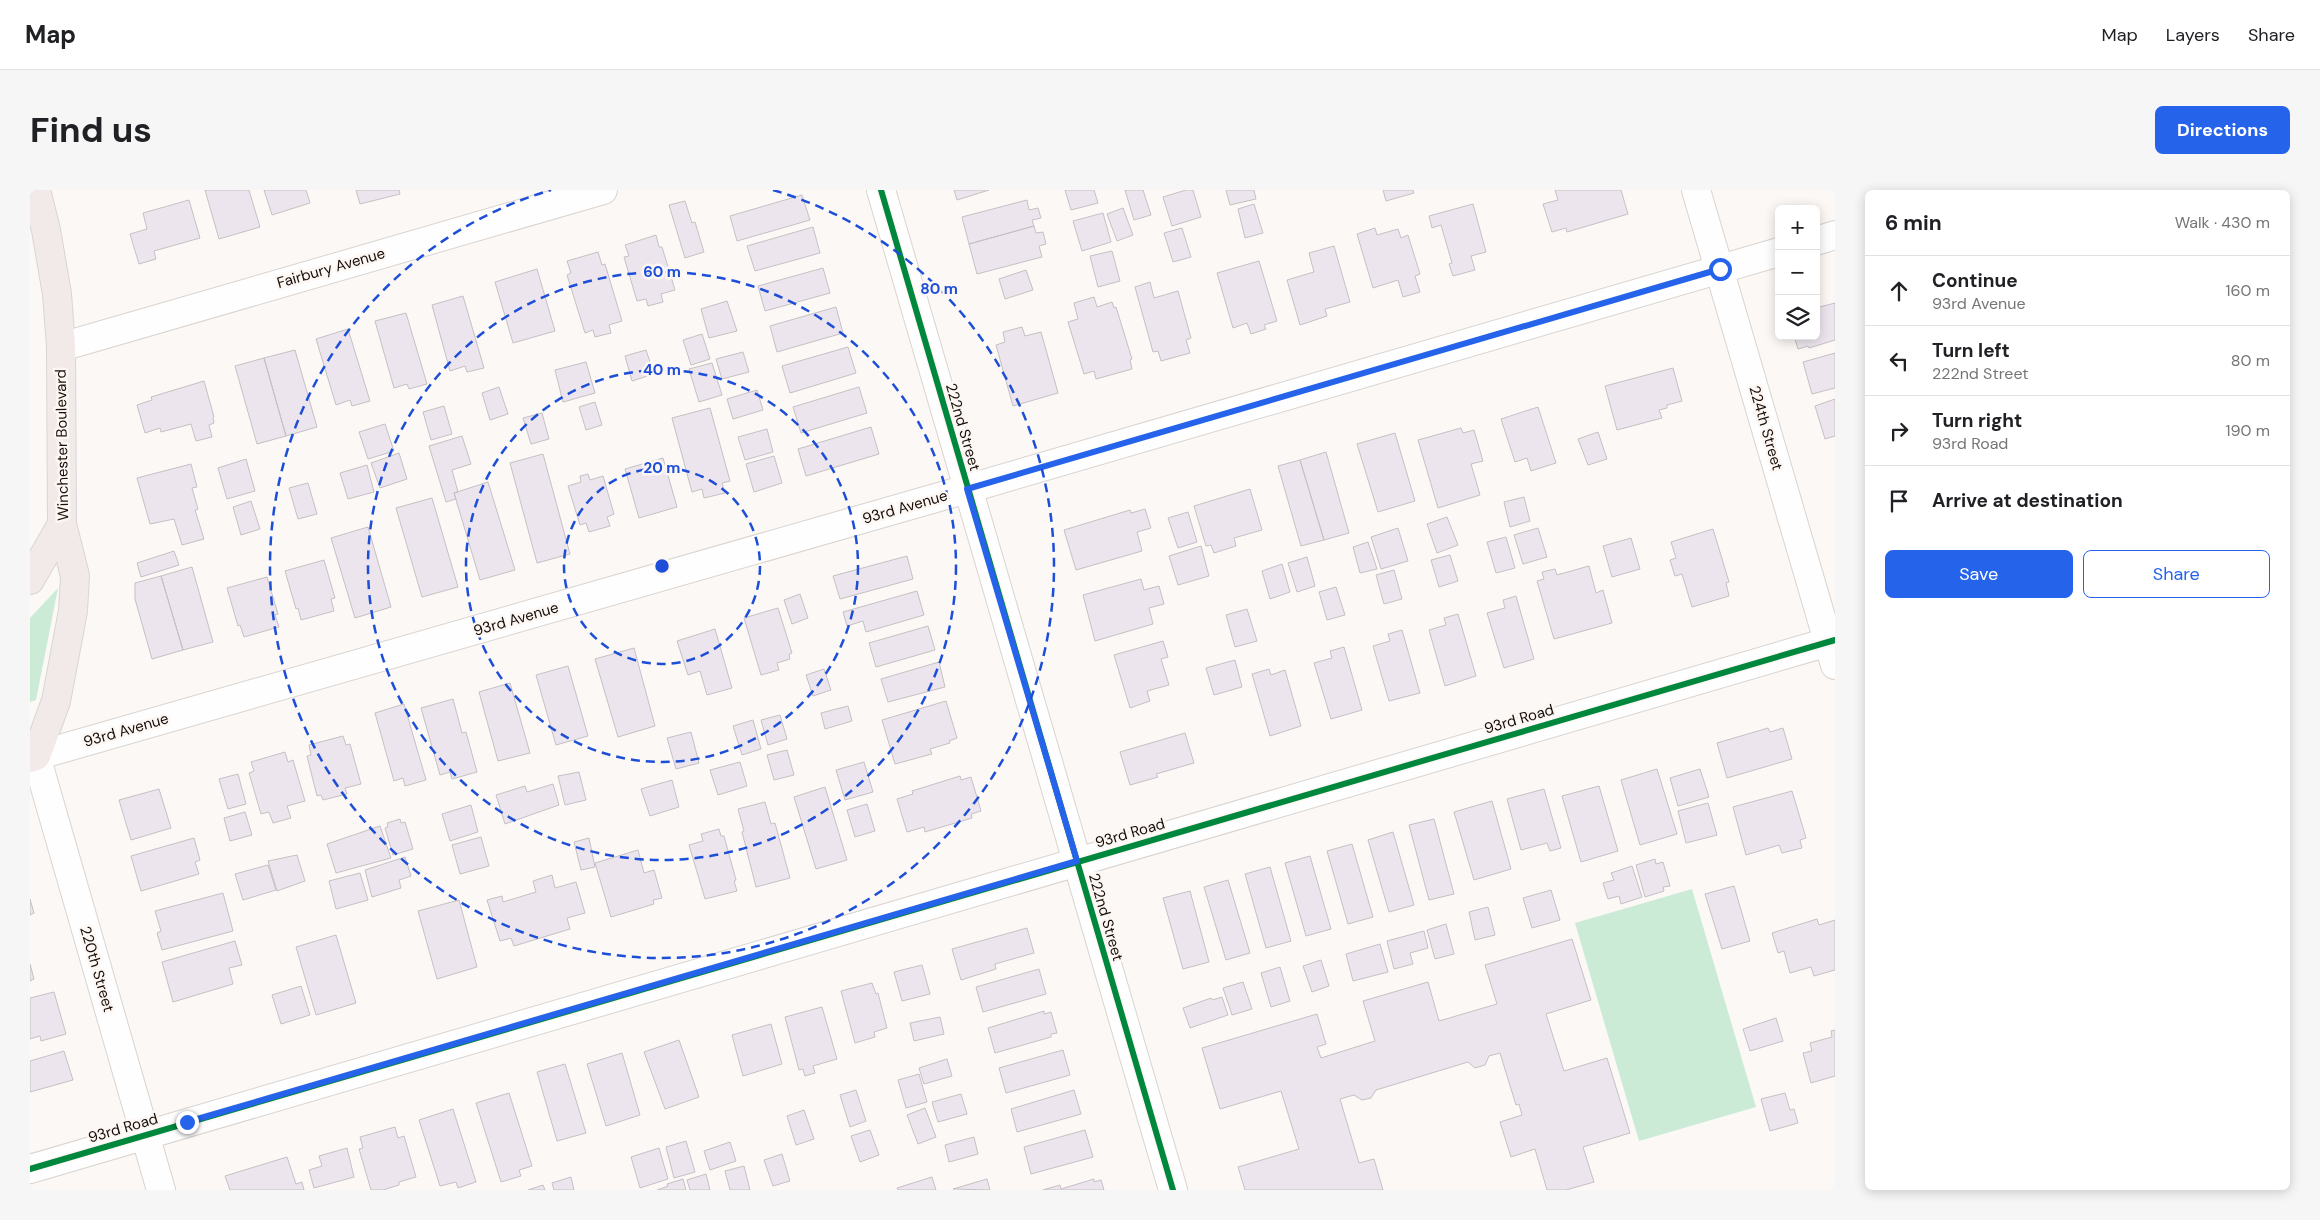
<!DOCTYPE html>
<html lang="en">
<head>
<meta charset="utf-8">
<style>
	body { margin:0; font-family:"DM Sans",sans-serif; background:#f6f6f6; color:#202124 }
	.controls { position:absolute; right:15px; top:15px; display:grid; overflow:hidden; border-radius:8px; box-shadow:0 2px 12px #0003 }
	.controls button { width:45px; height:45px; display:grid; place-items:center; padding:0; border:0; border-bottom:1px solid #e0e0e0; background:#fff; color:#202124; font:25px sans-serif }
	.stop { position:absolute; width:15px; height:15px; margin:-11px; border:4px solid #2563eb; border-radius:50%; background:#fff }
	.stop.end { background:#2563eb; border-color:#fff; box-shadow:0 1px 5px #0008 }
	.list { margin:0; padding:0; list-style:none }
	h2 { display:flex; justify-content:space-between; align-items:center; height:65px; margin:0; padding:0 20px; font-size:21px }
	h2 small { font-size:16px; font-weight:400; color:#757577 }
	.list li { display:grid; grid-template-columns:32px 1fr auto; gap:15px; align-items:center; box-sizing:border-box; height:70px; padding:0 20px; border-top:1px solid #e0e0e0 }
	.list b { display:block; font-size:19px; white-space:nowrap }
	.list p { margin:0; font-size:16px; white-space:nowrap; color:#757577 }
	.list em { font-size:16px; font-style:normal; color:#757577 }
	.actions { display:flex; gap:10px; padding:15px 20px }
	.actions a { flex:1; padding:11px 0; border:1px solid #2563eb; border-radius:8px; text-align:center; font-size:18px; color:#2563eb }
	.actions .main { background:#2563eb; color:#fff }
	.icon { flex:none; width:28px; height:28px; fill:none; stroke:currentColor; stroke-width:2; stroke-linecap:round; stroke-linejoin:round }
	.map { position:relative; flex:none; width:1805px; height:1000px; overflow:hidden; border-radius:8px }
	header { display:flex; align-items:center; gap:30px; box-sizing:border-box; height:70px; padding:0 25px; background:#fff; border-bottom:1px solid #e0e0e0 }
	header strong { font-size:24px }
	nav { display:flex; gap:28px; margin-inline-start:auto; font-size:18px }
	.intro { display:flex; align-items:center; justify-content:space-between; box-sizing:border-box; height:120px; padding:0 30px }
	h1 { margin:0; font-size:35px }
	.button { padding:12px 22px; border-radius:8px; background:#2563eb; color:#fff; font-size:18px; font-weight:700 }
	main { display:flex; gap:30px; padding:0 30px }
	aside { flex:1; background:#fff; border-radius:8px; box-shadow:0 2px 12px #0003 }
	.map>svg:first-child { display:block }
	.green { fill:#cbebd7 }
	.building { fill:#ede5ed; stroke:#c5c0c3 }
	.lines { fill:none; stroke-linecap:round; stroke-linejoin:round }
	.minor-casing { stroke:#dad4cf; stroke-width:30 }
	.major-casing { stroke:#d8d6d4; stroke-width:30 }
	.minor { stroke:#fefefe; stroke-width:28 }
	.major { stroke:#f2eae8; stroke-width:28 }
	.cycleway-casing { stroke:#fdf7f4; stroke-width:9 }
	.cycleway { stroke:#00873e; stroke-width:6 }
	.route { stroke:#2563eb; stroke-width:6 }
	.ring { fill:none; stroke:#1d4ed8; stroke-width:2.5; stroke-dasharray:9 6 }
	.labels { text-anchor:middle; stroke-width:5; stroke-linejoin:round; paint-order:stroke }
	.street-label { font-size:15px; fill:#160d08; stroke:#fdf7f4 }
	.centre { fill:#1d4ed8; stroke:#fdf7f4; stroke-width:2.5 }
	.ring-label { font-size:15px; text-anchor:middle; font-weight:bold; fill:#1d4ed8; stroke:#fdf7f4; stroke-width:5; stroke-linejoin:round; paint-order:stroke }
</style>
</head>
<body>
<header>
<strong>Map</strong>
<nav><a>Map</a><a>Layers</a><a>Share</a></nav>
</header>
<div class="intro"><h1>Find us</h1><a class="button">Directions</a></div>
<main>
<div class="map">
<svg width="1805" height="1000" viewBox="0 0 1805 1000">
	<rect width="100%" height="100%" fill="#fbf8f6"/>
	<path class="green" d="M28,398L6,510L0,512V428Z
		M1662,699L1726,917L1609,951L1545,733Z"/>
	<path class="building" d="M175,0H219L230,37L189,49Z
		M234,0H276L280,13L242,25Z
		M326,0H369L370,4L330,14Z
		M924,0H959L927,10Z
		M1035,0H1064L1068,13L1041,20Z
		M1095,0H1113L1121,25L1104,30Z
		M1156,0H1163L1171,27L1142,36L1133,7Z
		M1196,0H1224L1226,9L1200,15Z
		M1353,0H1383L1384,3L1356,11Z
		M1525,0H1591L1598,24L1537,42L1536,38L1522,42L1513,14L1528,10Z
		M772,5L780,30L707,51L700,26Z
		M159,10L170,48L124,61L126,69L109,74L100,44L117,39L113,23Z
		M997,10L999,20L1008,18L1011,28L1002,30L1004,36L939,54L932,27Z
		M655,11L662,33L665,32L674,62L655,68L639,15Z
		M1224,14L1233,43L1215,48L1208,19Z
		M1443,14L1456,62L1441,66L1445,80L1423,86L1419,74L1422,73L1411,35L1402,38L1399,26Z
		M1093,18L1103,45L1087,51L1077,24Z
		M1073,23L1081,52L1052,61L1043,31Z
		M1004,36L1006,43L1013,42L1016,54L1009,56L1012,67L947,84L939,54Z
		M783,37L790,63L725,81L717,56Z
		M1152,38L1161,67L1143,72L1134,43Z
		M1345,38L1347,45L1368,39L1371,48L1378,45L1390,84L1385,86L1390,102L1373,107L1368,90L1343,98L1327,44Z
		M626,45L629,57H632L645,100L631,104L633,112L618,116L616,109L607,111L594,67L599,66L595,55Z
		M1304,56L1320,112L1295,119L1297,126L1270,135L1257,90L1284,82L1279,63Z
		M1082,61L1090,91L1068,97L1060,66Z
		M568,62L572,75L575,74L592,131L579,135L581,143L565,147L563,140L555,143L537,85L541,83L537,71Z
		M1229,71L1247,131L1234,135L1236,139L1221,144L1217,133L1203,138L1187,83Z
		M793,78L800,103L735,121L728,96Z
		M507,79L525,141L483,153L465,92Z
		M996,80L1003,100L975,109L969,89Z
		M1120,92L1124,108L1148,101L1161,148L1156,150L1160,163L1131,171L1128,161L1123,162L1105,97Z
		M433,106L454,178L437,182L435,176L420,181L402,115Z
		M1064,107L1067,117L1082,112L1084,118L1086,117L1102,169L1100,170L1102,179L1066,189L1064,181L1054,184L1038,132L1048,129L1044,113Z
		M697,111L707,141L679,148L671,119Z
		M1805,113V150L1779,158L1778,156L1768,159L1764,146H1786V118Z
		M806,117L813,143L747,162L740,136Z
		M376,123L397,194L379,199L377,194L364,198L345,131Z
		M992,137L995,146L1011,142L1028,203L983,216L966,155L975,152L973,142Z
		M318,139L340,211L322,216L320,210L306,215L286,149Z
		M672,144L680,169L661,175L653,150Z
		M818,157L826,183L760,203L752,176Z
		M265,160L287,237L256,246L234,168Z
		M616,160L624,184L602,191L595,166Z
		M713,162L719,182L692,189L686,169Z
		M1805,163V198L1782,204L1773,172Z
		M234,168L256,246L227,254L205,176Z
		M556,172L565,203L533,212L525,180Z
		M682,173L692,205L669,212L659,179Z
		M1643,178L1652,211L1637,215V218L1629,220L1632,228L1587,240L1575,196Z
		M174,191L184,227L183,228L184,233L179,235L182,247L166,251L161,234L131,242L130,238L115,243L107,215L122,210L121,207Z
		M469,197L478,224L460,230L452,203Z
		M829,197L837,223L771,243L763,217Z
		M727,200L733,220L703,229L697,209Z
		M1805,209V246L1795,249L1785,216Z
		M565,212L572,235L556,240L549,217Z
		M414,216L422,244L401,250L393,222Z
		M1508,217L1526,273L1501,281L1497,268L1485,272L1471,229Z
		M680,218L700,291L692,293L695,303L674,308L672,299L662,302L642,228Z
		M512,223L519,249L501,254L493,228Z
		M355,234L364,261L338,269L329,242Z
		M841,237L849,264L776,286L768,259Z
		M1431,238L1433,243L1444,240L1453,271L1441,274L1450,305L1408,318L1388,250Z
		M737,239L743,262L715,270L708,247Z
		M1568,242L1577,269L1558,275L1548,249Z
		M1365,243L1385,311L1348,322L1327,254Z
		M432,246L441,274L422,280L428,302L424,303L426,309L416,312L399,256Z
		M1296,262L1319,343L1294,350L1270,270Z
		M369,263L377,289L350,298L341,273Z
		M513,264L540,364L507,373L480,273Z
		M744,266L752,293L724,302L716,274Z
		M633,268L647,317L609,328L595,279Z
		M216,269L225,301L197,309L188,278Z
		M1270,270L1294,350L1271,356L1248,276Z
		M161,274L167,297L162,298L168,319L165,320L174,349L152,355L144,329L120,334L107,288Z
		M337,275L344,302L318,309L310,283Z
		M558,284L560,290L573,286L584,324L577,327L580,336L559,342L556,333L550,335L538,296L551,292L550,286Z
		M458,292L485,380L450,390L424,303Z
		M278,293L287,324L268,329L259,298Z
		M1220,299L1232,340L1204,348L1206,356L1184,363L1181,355L1176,356L1164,316Z
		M1494,307L1500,331L1480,337L1474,312Z
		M402,308L428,397L392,407L366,318Z
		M221,311L230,339L211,345L203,317Z
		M1115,319L1121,338L1107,342L1112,361L1046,380L1034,340L1100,320L1101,323Z
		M1158,322L1167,352L1148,358L1138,328Z
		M1417,327L1428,355L1407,363L1397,334Z
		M338,337L361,417L325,428L301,348Z
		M1368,338L1378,371L1351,379L1341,347Z
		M1508,338L1517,367L1493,374L1484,345Z
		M1683,339L1699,392L1696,393L1699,406L1662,417L1652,384L1645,386L1640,370L1646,368L1641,352Z
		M1476,347L1485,378L1466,383L1457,352Z
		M1601,348L1610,379L1582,387L1573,356Z
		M1338,352L1347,379L1330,383L1323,357Z
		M1171,356L1179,386L1148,395L1139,366Z
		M144,361L149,375L111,387L107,373Z
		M1420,365L1428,391L1409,397L1401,370Z
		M877,366L883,389L810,409L803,386Z
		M1277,367L1285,396L1267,402L1258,373Z
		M294,370L305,408L301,409L304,421L271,430L268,418L266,419L255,381Z
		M1252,374L1260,402L1240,409L1232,381Z
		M1559,376L1566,403L1573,400L1582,433L1524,449L1507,391L1514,389L1512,382L1525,379L1527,385Z
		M162,377L183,452L153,460L131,386Z
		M1364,380L1372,409L1354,414L1346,385Z
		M131,386L153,460L122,469L105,409V393Z
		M237,387L248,424L245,425L249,437L214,447L210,435L208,436L197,398Z
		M1111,389L1114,400L1129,396L1134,414L1119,418L1123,434L1065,451L1053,405Z
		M1306,397L1315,425L1297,430L1289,402Z
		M887,401L894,425L836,442L833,431L817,436L813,422Z
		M770,404L778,428L762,434L754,410Z
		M1486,406L1504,469L1474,478L1457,423L1475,418L1473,410Z
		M748,418L762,463L759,464L760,469L747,473L749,480L731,485L714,428Z
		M1217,419L1227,451L1205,457L1196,425Z
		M1428,424L1446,486L1415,496L1399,440L1416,435L1414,428Z
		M898,436L905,460L846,477L839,453Z
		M685,439L702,498L677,505L670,481L658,485L647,451Z
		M1372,440L1390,503L1359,511L1343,456L1360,451L1358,444Z
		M1133,451L1138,467L1131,469L1139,495L1117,501L1120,511L1100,518L1084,465Z
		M1314,457L1332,520L1301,529L1284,473L1302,468L1300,461Z
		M604,458L625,536L588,547L565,469Z
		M1205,470L1212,497L1184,505L1176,478Z
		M909,472L915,497L858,512L851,489Z
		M538,476L558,546L526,555L506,485Z
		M794,479L801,500L783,506L776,485Z
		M1239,479L1241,485L1255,480L1271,536L1240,546L1222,484Z
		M480,493L500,563L468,571L449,502Z
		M423,509L432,543L436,542L447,582L422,589L420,582L410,585L391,518Z
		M916,511L927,548L919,551L920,553L900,559L902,564L865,574L852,530Z
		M374,514L396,590L375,596L373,588L364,591L345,523Z
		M818,516L822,531L795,539L791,523Z
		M750,525L757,549L738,555L731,530Z
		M723,530L731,559L712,565L703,536Z
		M1738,538L1740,542L1753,538L1762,569L1697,588L1687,553Z
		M661,542L669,573L646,579L637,548Z
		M1155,543L1164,573L1126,584L1128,587L1100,595L1090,562Z
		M313,546L316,555L320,554L331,594L315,598L317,604L293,610L291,605L287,606L277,566L281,565L279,555Z
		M757,560L764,585L744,590L737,565Z
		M255,562L258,572L263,570L275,611L257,616L261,628L243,633L239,622L231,624L219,583L224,581L221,572Z
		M710,572L717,596L688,605L680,580Z
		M834,572L843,602L815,610L806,580Z
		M1627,579L1647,644L1610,655L1591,590Z
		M1670,579L1679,607L1648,616L1640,588Z
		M549,582L556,610L535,615L528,586Z
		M208,584L216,614L198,619L189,589Z
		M930,586L931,590L941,587L951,621L941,624L942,628L895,642L894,637L877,642L867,609L883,604L882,601Z
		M642,590L649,617L620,626L611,599Z
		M523,594L529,615L475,634L466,605L495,596L497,602Z
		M1569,596L1588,661L1551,672L1532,606Z
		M795,597L817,670L786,679L764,607Z
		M129,599L141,638L101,650L89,610Z
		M1514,599L1531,658L1520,661L1517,653L1491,660L1477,609Z
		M1762,601L1776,648L1770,650L1772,658L1752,663L1749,655L1716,665L1703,617Z
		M1462,611L1481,679L1444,690L1424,622Z
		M735,612L741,634L745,633L760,688L726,697L712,642L714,641L708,619Z
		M1678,613L1687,645L1656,653L1648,621Z
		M837,614L845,641L825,647L817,620Z
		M441,615L448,642L420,651L412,624Z
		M215,622L222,645L200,651L194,628Z
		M370,629L371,633L375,632L383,659L363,665L355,638L358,637L357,633Z
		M1404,629L1424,704L1399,710L1379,635Z
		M350,636L361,668L306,683L297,654Z
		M689,639L691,646H694L706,690L704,691L707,701L675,709L659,655L673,651L671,644Z
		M1363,642L1384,715L1359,722L1338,650Z
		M451,647L459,676L430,684L422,655Z
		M164,648L170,670L165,672L169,684L111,701L101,666Z
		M559,648L565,677L551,680L544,652Z
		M1322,654L1343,727L1318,734L1297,661Z
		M608,660L614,683L624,680L632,708L623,710L624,714L581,727L565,673Z
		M267,665L275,691L247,701L238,671Z
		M1280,666L1301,739L1276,746L1255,673Z
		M375,667L381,686L369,690L371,698L342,707L335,680Z
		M1625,669L1626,674L1633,672L1640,696L1633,697L1634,701L1615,707L1606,675Z
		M238,675L246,700L213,710L205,684Z
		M1602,676L1612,707L1591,714L1589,706L1578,709L1573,693L1584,690L1581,683Z
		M1240,677L1261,751L1236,758L1215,684Z
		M330,683L338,710L306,719L299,691Z
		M522,685L525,698L546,692L555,723L537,728L540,739L484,756L481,748L470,751L457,710L472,706L473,712L506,702L503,691Z
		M1198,690L1220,763L1196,770L1174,697Z
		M1704,696L1720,751L1692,759L1675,704Z
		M1521,700L1530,730L1502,738L1493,708Z
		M1160,701L1179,772L1153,779L1133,708Z
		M193,703L203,741L132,760L127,743L131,741L125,721Z
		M0,709L4,723L0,725Z
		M429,710L447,777L407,789L388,721Z
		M1458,717L1465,745L1445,750L1439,722Z
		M1787,729L1789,735L1805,730V780L1784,786L1781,777L1760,783L1754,761L1748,763L1742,743Z
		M1416,734L1424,764L1405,769L1397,740Z
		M997,738L1004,763L965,774L966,779L931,790L922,759Z
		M1394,741L1398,758L1380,763L1383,774L1364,779L1357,751Z
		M306,745L326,813L286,825L266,757Z
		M1542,749L1561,810L1516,824L1534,881L1577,868L1600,943L1553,957L1564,992L1536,1000H1517L1505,959L1481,967L1470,932L1492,925L1489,914L1486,915L1470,863L1459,866L1455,875L1445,878L1438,872L1346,900L1341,908L1332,910L1324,905L1310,909L1329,973L1344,969L1353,1000H1215L1208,977L1269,959L1251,901L1190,919L1172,858L1287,824L1296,854L1287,857L1291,868L1345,851L1333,811L1398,792L1409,831L1467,814L1455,775Z
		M205,751L212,775L199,778L203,794L143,812L132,772Z
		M1350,754L1358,782L1323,791L1316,764Z
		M1291,770L1299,796L1282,802L1273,776Z
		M0,774L4,789L0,791Z
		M892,775L900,804L872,811L864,782Z
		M1250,777L1260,811L1241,817L1231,783Z
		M1009,779L1016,804L953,822L946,797Z
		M1213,792L1222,819L1202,825L1193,798Z
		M842,793L846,804L848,803L857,838L844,842L845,847L825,853L811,801Z
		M271,796L280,825L251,834L242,805Z
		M24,802L36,844L11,851L10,846L0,849V808Z
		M1192,807L1198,825L1160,838L1153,818L1181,808L1182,810Z
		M792,817L807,869L783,876L785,883L775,886L773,879L769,880L755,827Z
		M1014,821V824L1021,822L1027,843L1021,844V847L965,863L958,838Z
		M910,827L914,844L884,851L880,833Z
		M1746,828L1753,851L1720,861L1713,839Z
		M741,834L752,874L713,886L702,845Z
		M1805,840V886L1781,893L1773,863L1782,861L1780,853L1802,847L1801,841Z
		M649,850L669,907L635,919L614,862Z
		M1033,860L1040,885L976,903L969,878Z
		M34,861L43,890L0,902V871Z
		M592,863L610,925L576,936L557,874Z
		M917,869L922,886L894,894L889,878Z
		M535,874L556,943L527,951L507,882Z
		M889,884L897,912L876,918L868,890Z
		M826,900L836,931L820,937L810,905Z
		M1044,900L1051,924L987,942L981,919Z
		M479,903L502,976L489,980L491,986L471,992L446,913Z
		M1755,903L1760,920L1764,919L1768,933L1740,941L1731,909Z
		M931,904L937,924L908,932L902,912Z
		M895,918L906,947L888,954L877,925Z
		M423,919L446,992L428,998L426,992L410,996L389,930Z
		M774,920L784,949L766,955L757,926Z
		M365,937L368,948L374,946L386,987L369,992V995L353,1000H341L329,959L333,958L330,947Z
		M840,940L849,965L830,972L821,946Z
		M1055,940L1063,967L1001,984L994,957Z
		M944,947L948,964L919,972L915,955Z
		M656,951L665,982L644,988L636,957Z
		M700,952L706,971L680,980L674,961Z
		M317,958L324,987L284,998L279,980L292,976L289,966Z
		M629,958L638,989L610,998L601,967Z
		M752,964L760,991L743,996L734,970Z
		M257,967L266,994L272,992L274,1000H200L195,986Z
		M714,976L720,1000H700L695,981Z
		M676,984L680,1000H660L657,990Z
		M541,987L544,1000H524L522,993Z
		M902,987L906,1000H868L867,998Z
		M653,989L656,1000H627L638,996L637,994Z
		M957,989L960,1000L923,999Z
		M1064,989V992L1071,990L1074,1000H1013L1030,995L1031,999Z
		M513,995L515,1000H498Z"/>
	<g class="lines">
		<defs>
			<path id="minor" d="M851,0L1143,1000
				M1666,0L1805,475
				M1786,51L1805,45
				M31,157L573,0
				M0,560L6,566L131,1000
				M6,566L937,299L1749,62
				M0,979L1805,450"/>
			<path id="major" d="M0,390L32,334
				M0,568L6,566L26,511L43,421L45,386L32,334L31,157L27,104L16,40L6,0"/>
		</defs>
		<use href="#minor" class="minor-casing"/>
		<use href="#major" class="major-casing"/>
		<use href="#minor" class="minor"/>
		<use href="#major" class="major"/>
		<defs>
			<path id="cycleway" d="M851,0L1143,1000
				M0,979L1805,450"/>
		</defs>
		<use href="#cycleway" class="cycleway-casing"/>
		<use href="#cycleway" class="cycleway"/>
	</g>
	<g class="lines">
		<path class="route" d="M157,932L1047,671L937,299L1690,79"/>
	</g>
	<g class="ring">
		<circle cx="632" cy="376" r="98"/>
		<circle cx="632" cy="376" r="196"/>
		<circle cx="632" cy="376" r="294"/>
		<path d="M743 0A392 392 0 1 1 521 0"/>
	</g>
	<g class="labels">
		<g class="street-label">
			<text transform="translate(301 78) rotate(-16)" y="5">Fairbury Avenue</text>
			<text transform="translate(933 237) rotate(74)" y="5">222nd Street</text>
			<text transform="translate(1736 238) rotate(74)" y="5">224th Street</text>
			<text transform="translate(32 255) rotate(-91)" y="5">Winchester Boulevard</text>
			<text transform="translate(875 317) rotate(-16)" y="5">93rd Avenue</text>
			<text transform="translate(486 429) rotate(-16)" y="5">93rd Avenue</text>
			<text transform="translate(1489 529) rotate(-16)" y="5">93rd Road</text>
			<text transform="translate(96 540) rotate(-16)" y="5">93rd Avenue</text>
			<text transform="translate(1100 643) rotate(-16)" y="5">93rd Road</text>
			<text transform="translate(1076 727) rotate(74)" y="5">222nd Street</text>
			<text transform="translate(67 779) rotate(74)" y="5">220th Street</text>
			<text transform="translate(93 938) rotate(-16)" y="5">93rd Road</text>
		</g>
	</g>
	<circle cx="632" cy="376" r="8" class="centre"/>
	<g class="ring-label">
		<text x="632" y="87">60 m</text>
		<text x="909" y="104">80 m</text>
		<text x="632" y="185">40 m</text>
		<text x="632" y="283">20 m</text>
	</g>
</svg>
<div class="controls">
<button>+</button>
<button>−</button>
<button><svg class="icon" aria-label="layers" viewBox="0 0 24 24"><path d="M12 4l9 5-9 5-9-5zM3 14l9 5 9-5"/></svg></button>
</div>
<div class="stop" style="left:1690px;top:79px"></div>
<div class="stop end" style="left:157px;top:932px"></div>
</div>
<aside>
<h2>6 min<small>Walk · 430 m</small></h2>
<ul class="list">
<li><svg class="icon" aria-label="ahead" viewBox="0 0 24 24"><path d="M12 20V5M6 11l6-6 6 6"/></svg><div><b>Continue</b><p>93rd Avenue</p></div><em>160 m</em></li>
<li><svg class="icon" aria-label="left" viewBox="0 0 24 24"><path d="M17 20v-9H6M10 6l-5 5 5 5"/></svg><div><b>Turn left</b><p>222nd Street</p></div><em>80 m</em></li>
<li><svg class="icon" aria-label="right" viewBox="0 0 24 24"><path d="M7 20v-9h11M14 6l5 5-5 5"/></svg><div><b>Turn right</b><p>93rd Road</p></div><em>190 m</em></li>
<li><svg class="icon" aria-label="arrive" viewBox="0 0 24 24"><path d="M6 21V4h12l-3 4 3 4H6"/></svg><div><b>Arrive at destination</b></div></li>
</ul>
<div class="actions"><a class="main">Save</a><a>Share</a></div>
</aside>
</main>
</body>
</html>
